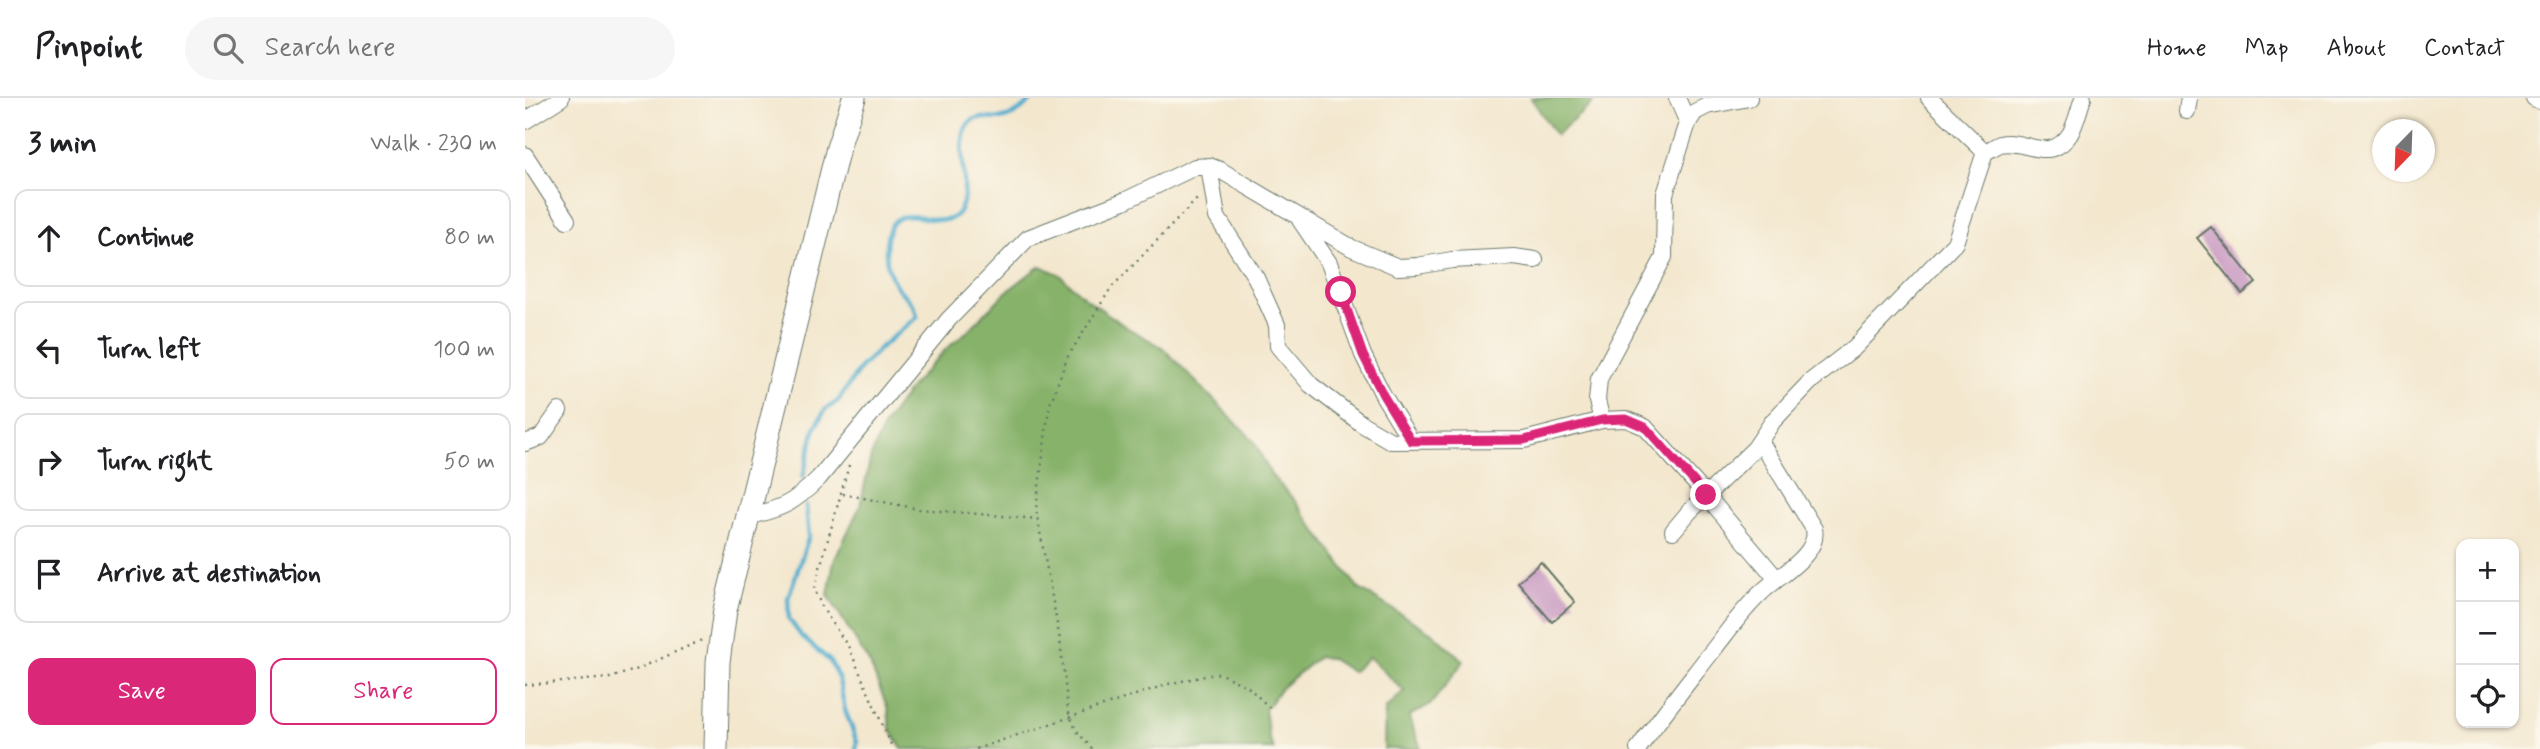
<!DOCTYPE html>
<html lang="en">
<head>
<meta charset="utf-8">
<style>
	body { margin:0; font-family:Mynerve,sans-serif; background:#f6f6f6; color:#202124 }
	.controls { position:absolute; right:21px; bottom:21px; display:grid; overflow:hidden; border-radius:14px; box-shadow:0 2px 5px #0004 }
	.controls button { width:63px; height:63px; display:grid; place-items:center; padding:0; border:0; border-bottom:2px solid #e0e0e0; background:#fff; color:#202124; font:35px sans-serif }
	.compass { position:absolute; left:1847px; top:21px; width:63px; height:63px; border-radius:50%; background:#fff; box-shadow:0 2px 5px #0004; rotate:203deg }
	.stop { position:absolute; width:21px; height:21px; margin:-16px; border:5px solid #db2777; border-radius:50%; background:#fff }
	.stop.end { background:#db2777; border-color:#fff; box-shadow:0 2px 7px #0008 }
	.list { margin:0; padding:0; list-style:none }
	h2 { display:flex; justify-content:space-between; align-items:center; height:91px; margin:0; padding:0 28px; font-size:30px }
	h2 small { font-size:23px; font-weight:400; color:#757577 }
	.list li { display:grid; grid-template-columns:46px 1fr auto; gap:21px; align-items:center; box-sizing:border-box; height:98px; margin:0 14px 14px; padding:0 14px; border:2px solid #e0e0e0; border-radius:14px }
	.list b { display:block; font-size:26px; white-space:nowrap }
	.list em { font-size:23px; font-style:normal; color:#757577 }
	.actions { display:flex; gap:14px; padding:21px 28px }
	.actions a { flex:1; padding:16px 0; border:2px solid #db2777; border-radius:14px; text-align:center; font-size:24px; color:#db2777 }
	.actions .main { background:#db2777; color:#fff }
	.icon { flex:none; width:38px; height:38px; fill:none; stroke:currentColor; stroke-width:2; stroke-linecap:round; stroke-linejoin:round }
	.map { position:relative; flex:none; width:2015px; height:651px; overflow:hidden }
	header { display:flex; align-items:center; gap:42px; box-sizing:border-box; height:98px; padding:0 35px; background:#fff; border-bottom:2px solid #e0e0e0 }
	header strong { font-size:33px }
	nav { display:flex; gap:38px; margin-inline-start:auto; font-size:24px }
	.search { width:490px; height:63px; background:#f6f6f6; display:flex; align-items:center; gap:18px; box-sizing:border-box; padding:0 24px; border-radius:38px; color:#757577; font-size:26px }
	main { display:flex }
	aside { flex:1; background:#fff }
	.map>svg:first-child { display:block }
	.forest { fill:#87b26a; stroke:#53784f; stroke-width:2 }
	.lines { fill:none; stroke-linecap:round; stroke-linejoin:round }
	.stream { stroke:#50adce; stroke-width:4.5 }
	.building { fill:#c695c0 }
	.street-casing { stroke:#69786a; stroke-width:18 }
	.secondary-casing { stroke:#69786a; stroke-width:25 }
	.path { stroke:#69786a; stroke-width:2.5; stroke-dasharray:2 5; stroke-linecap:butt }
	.street { stroke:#fff; stroke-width:16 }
	.secondary { stroke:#fff; stroke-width:23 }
	.route { stroke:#db2777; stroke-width:9 }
</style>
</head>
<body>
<header>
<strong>Pinpoint</strong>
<div class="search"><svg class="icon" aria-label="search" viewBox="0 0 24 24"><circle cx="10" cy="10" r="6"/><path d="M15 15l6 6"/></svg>Search here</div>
<nav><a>Home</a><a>Map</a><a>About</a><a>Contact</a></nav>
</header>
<main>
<aside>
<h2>3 min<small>Walk · 230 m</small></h2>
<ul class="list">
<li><svg class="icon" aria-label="ahead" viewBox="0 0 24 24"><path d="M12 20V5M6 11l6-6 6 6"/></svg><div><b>Continue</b></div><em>80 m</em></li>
<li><svg class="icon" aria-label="left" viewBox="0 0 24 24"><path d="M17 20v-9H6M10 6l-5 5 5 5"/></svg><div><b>Turn left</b></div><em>100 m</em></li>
<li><svg class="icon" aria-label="right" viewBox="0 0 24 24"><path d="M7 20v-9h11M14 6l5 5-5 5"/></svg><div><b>Turn right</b></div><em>50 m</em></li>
<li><svg class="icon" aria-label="arrive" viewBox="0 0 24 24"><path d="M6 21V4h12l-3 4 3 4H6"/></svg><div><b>Arrive at destination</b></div></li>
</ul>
<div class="actions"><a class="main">Save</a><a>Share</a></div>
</aside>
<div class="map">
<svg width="2015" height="651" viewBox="0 0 2015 651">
	<rect width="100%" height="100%" fill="#fbf7ec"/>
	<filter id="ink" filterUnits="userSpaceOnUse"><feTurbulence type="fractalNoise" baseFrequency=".0143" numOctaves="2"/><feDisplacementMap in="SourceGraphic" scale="14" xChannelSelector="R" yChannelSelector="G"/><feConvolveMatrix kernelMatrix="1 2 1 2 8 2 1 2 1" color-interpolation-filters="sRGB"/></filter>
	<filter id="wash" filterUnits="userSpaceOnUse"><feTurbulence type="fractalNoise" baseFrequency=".00686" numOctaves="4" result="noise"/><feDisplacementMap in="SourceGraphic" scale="28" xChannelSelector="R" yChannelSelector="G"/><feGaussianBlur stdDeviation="1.57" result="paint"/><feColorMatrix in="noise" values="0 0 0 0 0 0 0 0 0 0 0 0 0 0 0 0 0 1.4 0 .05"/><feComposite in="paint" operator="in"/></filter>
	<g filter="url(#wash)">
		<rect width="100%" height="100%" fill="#f3e7ce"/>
		<path class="forest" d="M1006,0H1068L1067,6L1031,37Z
			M515,168L534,176L559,199L601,229L637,249L729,343L746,377L769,402L833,490L907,535L939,563L906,606L884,618L896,651H859L860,611L879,593L844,559L827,574L805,560L793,559L755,591L740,612L744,640L749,651H377L365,630L363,611L345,566L303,497L309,463L335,408L346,358L359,327L385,290L422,250L444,232L480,195Z"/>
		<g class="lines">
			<path class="stream" d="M278,379L290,330L300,312L313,303L336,269L356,249L392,219C391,203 375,197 369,184C364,176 361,163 361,154C361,90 410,135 430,118C450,102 430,53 441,30C450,12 464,24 479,20C491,17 500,9 509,0
				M281,408L284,438L263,500L264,521L277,539L305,563L314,582L320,612L332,644L331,651"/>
		</g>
		<g id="blocks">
			<path class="building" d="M1686,129L1731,185L1717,196L1672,140Z
				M1016,464L1050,504L1027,524L993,484Z"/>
		</g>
	</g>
	<g filter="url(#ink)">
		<use href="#blocks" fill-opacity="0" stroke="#69786a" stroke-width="2"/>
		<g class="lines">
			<defs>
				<path id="street" d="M1152,0L1163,25
					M1404,0L1460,54
					M2009,0L2015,3
					M1662,13L1664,0
					M0,23L36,0
					M0,57L42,122
					M684,68L692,119L731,180L752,227L753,248L786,287L837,326L866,343L999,342L1077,322L1101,321L1120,329L1181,397L1251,480
					M775,122L804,165L838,257L858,297L886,343
					M1077,322L1072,303L1074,281L1139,159L1140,96L1163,25L1170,14L1182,8L1224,0
					M0,345L16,339L34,313
					M222,419C258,410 268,406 294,380L424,221L503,140L599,103L670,69L684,68L695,72L827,150L873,169L892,168L927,162L989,159L1010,162
					M1148,433L1164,414L1230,350L1248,323L1286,283L1330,249L1430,145L1460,54C1465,52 1470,48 1475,46C1500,40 1524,67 1545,36C1551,26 1554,11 1558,0
					M1113,651C1136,618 1161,587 1185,556C1202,535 1217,512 1237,494C1253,478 1295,456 1289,431L1235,343"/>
				<path id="secondary" d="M191,651L193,564L200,512L313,50L329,0"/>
			</defs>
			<use href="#street" class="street-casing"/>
			<use href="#secondary" class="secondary-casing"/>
			<path class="path" d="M324,367L289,491L298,511L324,550L368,651
				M318,396L394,411L513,421
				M0,587L85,580L113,571L179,541
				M451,651L643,586L694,575L723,589L748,613
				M567,651L551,632L543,613L535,542L511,412L524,309L542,260L586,190L675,98"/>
			<use href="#street" class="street"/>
			<use href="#secondary" class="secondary"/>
		</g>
	</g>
	<g class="lines" filter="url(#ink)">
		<path class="route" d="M816,194L838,257L858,297L886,343L999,342L1077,322L1101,321L1120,329L1181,397"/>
	</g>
</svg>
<div class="controls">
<button>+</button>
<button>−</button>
<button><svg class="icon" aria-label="locate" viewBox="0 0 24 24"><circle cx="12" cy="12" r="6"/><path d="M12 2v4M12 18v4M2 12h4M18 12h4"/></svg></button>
</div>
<svg class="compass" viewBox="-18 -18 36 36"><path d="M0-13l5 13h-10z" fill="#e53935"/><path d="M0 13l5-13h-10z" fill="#757577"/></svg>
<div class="stop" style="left:816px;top:194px"></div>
<div class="stop end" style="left:1181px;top:397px"></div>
</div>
</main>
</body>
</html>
